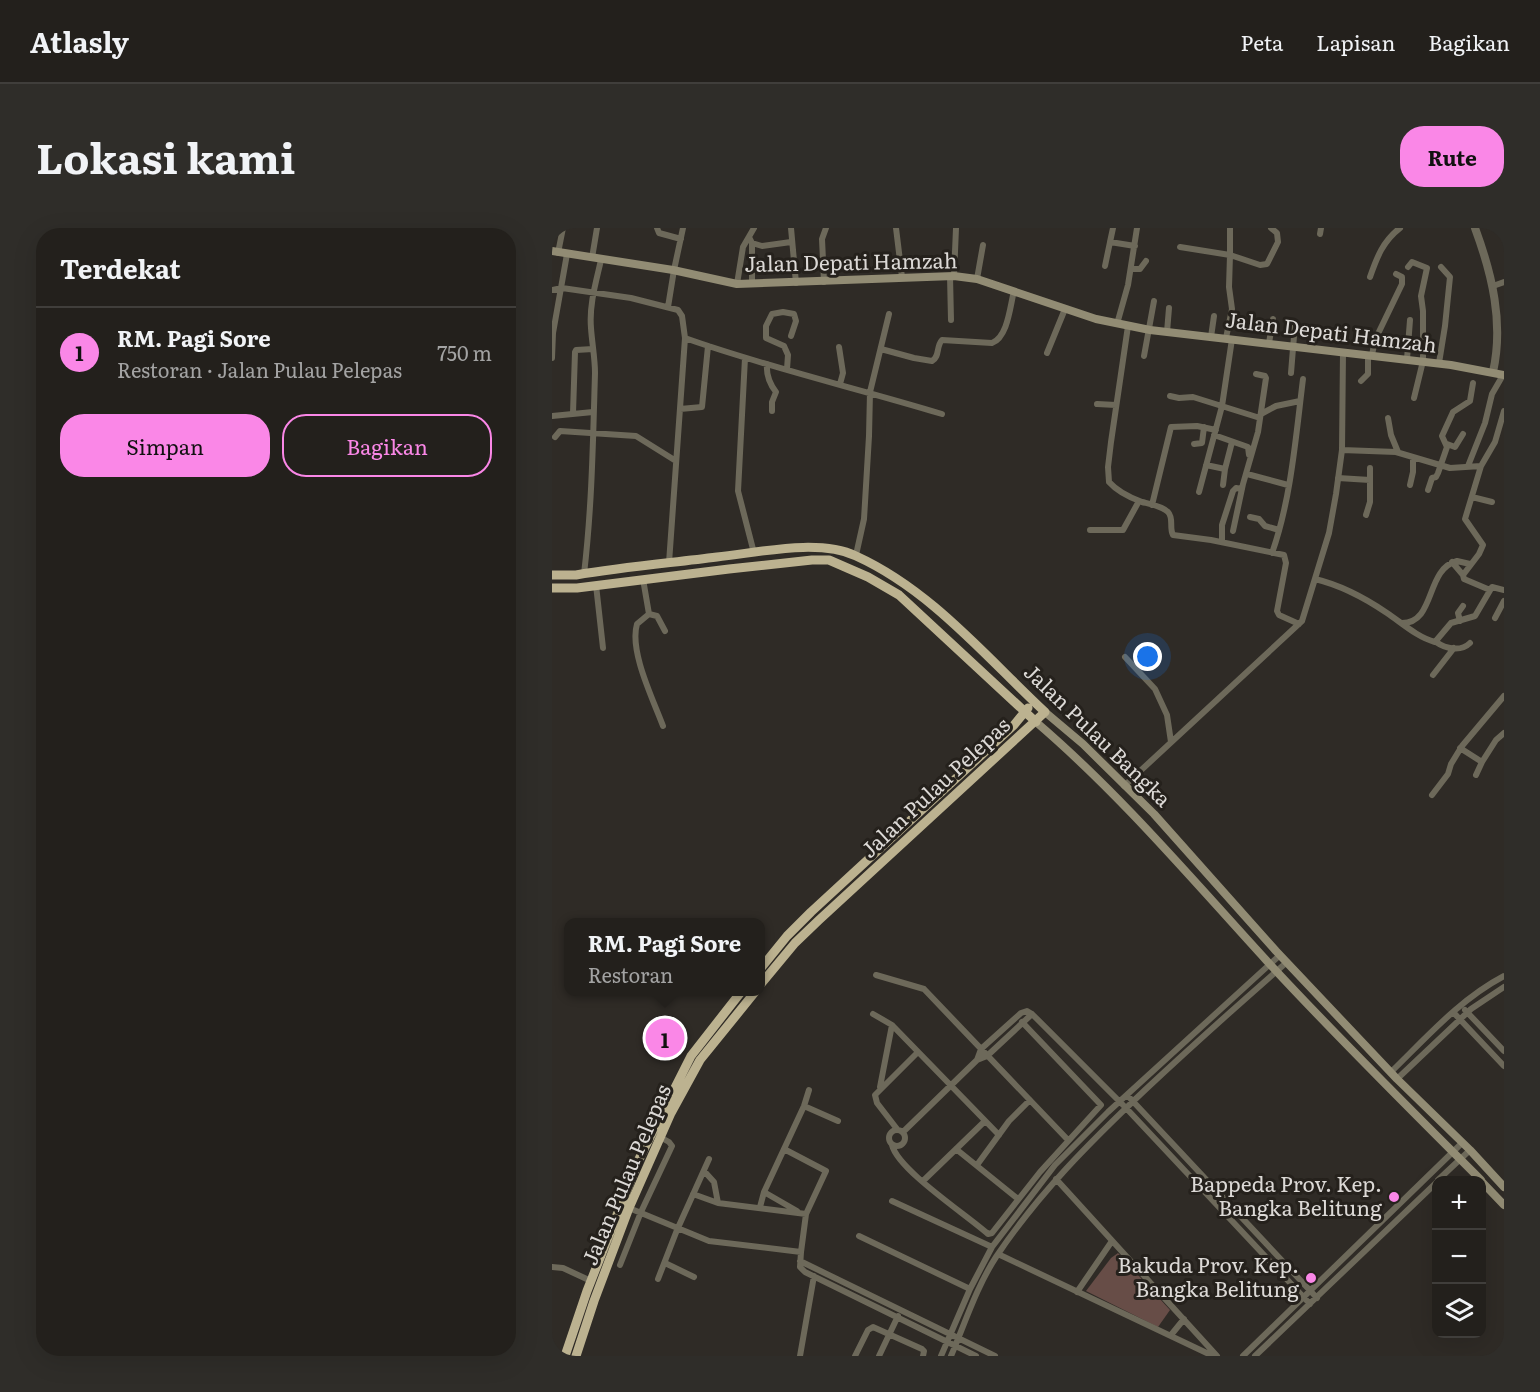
<!DOCTYPE html>
<html lang="id">
<head>
<meta charset="utf-8">
<style>
	body { margin:0; font-family:Literata,serif; background:#2f2d29; color:#f1f3f6 }
	.controls { position:absolute; right:18px; bottom:18px; display:grid; overflow:hidden; border-radius:12px; box-shadow:0 6px 24px #0002 }
	.controls button { width:54px; height:54px; display:grid; place-items:center; padding:0; border:0; border-bottom:2px solid #403e3b; background:#23201c; color:#f1f3f6; font:30px sans-serif }
	.you { position:absolute; left:596px; top:429px; width:21px; height:21px; margin:-15px; border:4px solid #fff; border-radius:50%; background:#1a73e8; box-shadow:0 0 0 9px #1a73e833 }
	.badge { display:grid; place-items:center; width:39px; height:39px; border-radius:50%; background:#fa87e7; color:#111; font-size:20px; font-weight:700 }
	.pin { position:absolute; translate:-50% -50%; border:3px solid #fff; box-shadow:0 2px 6px #0006 }
	.popup { position:absolute; left:12px; top:690px; width:201px; height:78px; box-sizing:border-box; display:grid; place-content:center; border-radius:12px; background:#23201c; filter:drop-shadow(0 2px 4px #0005); font-size:20px; white-space:nowrap; color:#a3a3a3 }
	.popup b { font-size:22px; color:#f1f3f6 }
	.popup::after { content:''; position:absolute; left:50%; top:100%; margin-left:-12px; border:12px solid transparent; border-top-color:#23201c }
	.list { margin:0; padding:0; list-style:none }
	h2 { display:flex; justify-content:space-between; align-items:center; height:78px; margin:0; padding:0 24px; font-size:26px }
	h2 small { font-size:20px; font-weight:400; color:#a3a3a3 }
	.list li { display:grid; grid-template-columns:39px 1fr auto; gap:18px; align-items:center; box-sizing:border-box; height:90px; padding:0 24px; border-top:2px solid #403e3b }
	.list b { display:block; font-size:22px; white-space:nowrap }
	.list p { margin:0; font-size:20px; white-space:nowrap; color:#a3a3a3 }
	.list em { font-size:20px; font-style:normal; color:#a3a3a3 }
	.actions { display:flex; gap:12px; padding:18px 24px }
	.actions a { flex:1; padding:14px 0; border:2px solid #fa87e7; border-radius:24px; text-align:center; font-size:21px; color:#fa87e7 }
	.actions .main { background:#fa87e7; color:#111 }
	.icon { flex:none; width:33px; height:33px; fill:none; stroke:currentColor; stroke-width:2; stroke-linecap:round; stroke-linejoin:round }
	.map { position:relative; flex:none; width:952px; height:1128px; overflow:hidden; border-radius:24px }
	header { display:flex; align-items:center; gap:36px; box-sizing:border-box; height:84px; padding:0 30px; background:#23201c; border-bottom:2px solid #403e3b }
	header strong { font-size:28px }
	nav { display:flex; gap:33px; margin-inline-start:auto; font-size:21px }
	.intro { display:flex; align-items:center; justify-content:space-between; box-sizing:border-box; height:144px; padding:0 36px }
	h1 { margin:0; font-size:42px }
	.button { padding:15px 27px; border-radius:24px; background:#fa87e7; color:#111; font-size:21px; font-weight:700 }
	main { display:flex; gap:36px; padding:0 36px }
	aside { flex:1; background:#23201c; border-radius:24px; box-shadow:0 6px 24px #0002 }
	.map>svg:first-child { display:block }
	.green { fill:#674d47 }
	.lines { fill:none; stroke-linecap:round; stroke-linejoin:round }
	.minor { stroke:#6d695a; stroke-width:6 }
	.tertiary { stroke:#6d695a; stroke-width:8 }
	.secondary { stroke:#928c74; stroke-width:8 }
	.trunk { stroke:#bcb290; stroke-width:9 }
	.poi-dot { fill:#fa87e7; stroke:#25211c; stroke-width:2 }
	.labels { text-anchor:middle; stroke-width:6; stroke-linejoin:round; paint-order:stroke }
	.street-label { font-size:21px; fill:#dcd9d6; stroke:#25211c }
	.poi-label { font-size:21px; fill:#dcd9d6; stroke:#25211c; text-anchor:end }
</style>
</head>
<body>
<header>
<strong>Atlasly</strong>
<nav><a>Peta</a><a>Lapisan</a><a>Bagikan</a></nav>
</header>
<div class="intro"><h1>Lokasi kami</h1><a class="button">Rute</a></div>
<main>
<aside>
<h2>Terdekat<small></small></h2>
<ul class="list">
<li><span class="badge">1</span><div><b>RM. Pagi Sore</b><p>Restoran · Jalan Pulau Pelepas</p></div><em>750 m</em></li>
</ul>
<div class="actions"><a class="main">Simpan</a><a>Bagikan</a></div>
</aside>
<div class="map">
<svg width="952" height="1128" viewBox="0 0 952 1128">
	<rect width="100%" height="100%" fill="#2f2b26"/>
	<path class="green" d="M566,1025L618,1082L606,1099L534,1063L559,1030Z"/>
	<g class="lines">
		<path class="minor" d="M105,0L107,5L129,11
			M239,0L244,55
			M344,0L350,49
			M768,6L769,0
			M197,9L200,15V56
			M558,14L561,0
			M200,15L210,18L239,14
			M628,19L678,27V0
			M6,25L11,0
			M40,30L45,0
			M553,38L558,14L583,18
			M856,39L860,34L875,40L869,68L871,83V133L862,170
			M579,41H588L594,33
			M398,48L399,92
			M402,48L404,0
			M818,49C825,29 831,13 848,0
			M425,51L431,17
			M272,54L270,11L274,0
			M185,56L191,19L202,0
			M941,58L952,54
			M0,62L10,60L79,70L126,82L130,88L133,110L117,335
			M116,79L122,42L131,0
			M565,96L576,57L585,0
			M576,98L559,214L556,239L557,254C565,263 579,270 590,274C598,276 610,278 616,284C622,290 617,300 621,307L659,312L732,327L734,335L725,383L727,387L747,396
			M615,104L617,80
			M659,109L662,88
			M133,110C217,140 305,160 390,186
			M674,110L680,81L677,59L678,27L708,37L715,36L726,14L725,5L719,0
			M717,115L721,91
			M287,119L291,145L288,156
			M329,121L362,130L380,133C388,129 384,118 390,112L440,115C456,109 458,78 462,63
			M495,125L513,81
			M820,127L823,112L850,56V49L844,46
			M592,128L602,73
			M0,130L1,105L15,26
			M193,130L186,263L202,325
			M855,131L858,92
			M887,135L893,98L898,49L889,39
			M215,136C214,147 217,155 224,164L220,174V183
			M235,141L236,127L232,118L214,110V98L220,86L231,84L242,86L244,93L239,108
			M739,145L743,96
			M809,153L816,146V127
			M618,168L627,170L641,169L708,190
			M545,176L564,177
			M128,181L150,179L156,118
			M21,185L23,124L24,122L41,121
			M709,186L724,178L748,173
			M0,188L41,184
			M836,190L839,207L846,224
			M662,207L696,219L697,227
			M3,209L8,203L84,208L124,233
			M642,216L650,215L652,199
			M895,216L903,219L911,206
			M790,222L844,224L898,240L929,238L913,291L931,317L927,326L911,347
			M654,237L673,241L680,214
			M916,238L933,195L940,166L951,147
			M929,238L943,214L952,183
			M818,240V252
			M695,246L736,257
			M786,250L818,252V274L814,287
			M671,257L673,241
			M858,257L861,244V230
			M876,262L880,250L884,249L886,245L895,219L890,208L901,184L918,173L921,155
			M647,264L670,178L680,111
			M920,269L940,274
			M600,277L619,199L645,198L664,202
			M698,289L707,291L713,298L727,302
			M538,302H571L587,273
			M681,303L691,256L706,204L714,150L713,148L704,146
			M670,314V297L681,263L684,260L690,261
			M720,325C739,272 744,207 751,151
			M304,327L312,291L317,208L318,164L337,86
			M900,334L911,347L912,351L938,362
			M32,346C40,279 41,212 43,145C43,130 40,115 39,100C37,77 44,54 49,32
			M91,351L97,386L85,396C77,423 101,471 111,498
			M763,351C788,357 813,370 835,385C850,395 865,409 883,414L899,395L923,388L940,359L952,362
			M44,357L51,420
			M97,386L105,388L113,403
			M943,390L952,373
			M908,393L906,385L911,378
			M850,395C884,395 873,341 905,333L918,336
			M884,414C894,421 909,424 918,415
			M573,429L603,461L615,487L619,514
			M881,447L902,420
			M908,520L930,534L924,547
			M930,534L944,512L952,505
			M572,558L750,393L777,305L784,266L790,222L791,124
			M880,567L896,546L899,536L910,518L952,468
			M324,747L372,761L516,912
			M913,782L952,823
			M901,784L952,838
			M321,786L340,797L447,907
			M480,786L435,828L425,832L429,821L469,785L475,783L480,786L574,880L758,1076
			M839,844C874,810 908,771 952,748
			M845,851L919,781L952,759
			M328,859L340,797
			M575,867L765,1070
			M252,878L286,893
			M345,901L325,875L323,867L366,824
			M337 910a8 8 0 1 1 16 0a8 8 0 1 1-16 0Z
			M351,904L425,832
			M340,917C346,942 415,987 436,1006L440,1005L488,944L549,877L470,794
			M232,921L274,943L254,986L249,1024
			M404,921L466,971
			M425,937L457,893L478,872
			M152,943L162,954L166,975
			M504,951L665,1128
			M886,952L918,922
			M371,953L433,893
			M212,964L245,983
			M141,966L166,975L254,986
			M340,973L440,1019
			M208,979L212,964L252,878L257,862
			M77,980L157,1013L249,1024L248,1039L253,1044L424,1128
			M307,1008L418,1061
			M446,1026L661,1128
			M248,1033L443,1128
			M113,1035L142,1049
			M68,1037L89,984L120,918L117,914L108,909
			M0,1039L11,1040L39,1053
			M106,1051L125,1002L157,931
			M525,1064L560,1013
			M619,1107L632,1091
			M248,1128L262,1048
			M303,1128L316,1102L321,1099L370,1121L372,1123L371,1128
			M327,1128L346,1088
			M389,1128L418,1061L440,1019L503,937L556,884L728,727
			M399,1128C413,1095 425,1058 444,1029C486,966 538,914 593,862C639,819 687,776 735,734
			M691,1128L910,915
			M703,1128L885,954"/>
		<path class="tertiary" d="M923,0C940,46 952,95 941,144"/>
		<path class="secondary" d="M0,23L121,42L185,56L402,48L425,51L544,91L598,102L899,137L952,147
			M493,484L531,516L602,586L724,723L845,851L918,922L952,959
			M484,494C568,566 639,650 714,732C783,807 856,879 929,952
			M930,954L952,977"/>
		<path class="trunk" d="M0,347H24C71,339 118,335 165,329C205,325 266,310 304,328C379,362 434,429 493,484L267,692L243,715L209,756
			M0,360H25L177,341L260,332H277L316,349L347,367L484,494
			M209,740L235,708L259,684L462,497L476,480
			M13,1128L35,1063L87,931L139,828L189,764
			M24,1128L42,1073L77,980L119,885L148,832L203,764"/>
	</g>
	<g class="poi-dot">
		<circle cx="842" cy="969" r="6"/>
		<circle cx="759" cy="1050" r="6"/>
	</g>
	<g class="labels">
		<g class="street-label">
			<text transform="translate(299 35) rotate(-1)" y="7">Jalan Depati Hamzah</text>
			<text transform="translate(779 105) rotate(7)" y="7">Jalan Depati Hamzah</text>
			<text transform="translate(545 508) rotate(44)" y="7">Jalan Pulau Bangka</text>
			<text transform="translate(384 560) rotate(-43)" y="7">Jalan Pulau Pelepas</text>
			<text transform="translate(75 947) rotate(-67)" y="7">Jalan Pulau Pelepas</text>
		</g>
		<g class="poi-label">
			<text x="830" y="964">Bappeda Prov. Kep.<tspan x="830" dy="24">Bangka Belitung</tspan></text>
			<text x="747" y="1045">Bakuda Prov. Kep.<tspan x="747" dy="24">Bangka Belitung</tspan></text>
		</g>
	</g>
</svg>
<div class="controls">
<button>+</button>
<button>−</button>
<button><svg class="icon" aria-label="layers" viewBox="0 0 24 24"><path d="M12 4l9 5-9 5-9-5zM3 14l9 5 9-5"/></svg></button>
</div>
<div class="you"></div>
<div class="pin badge" style="left:113px;top:810px">1</div>
<div class="popup"><b>RM. Pagi Sore</b>Restoran</div>
</div>
</main>
</body>
</html>
